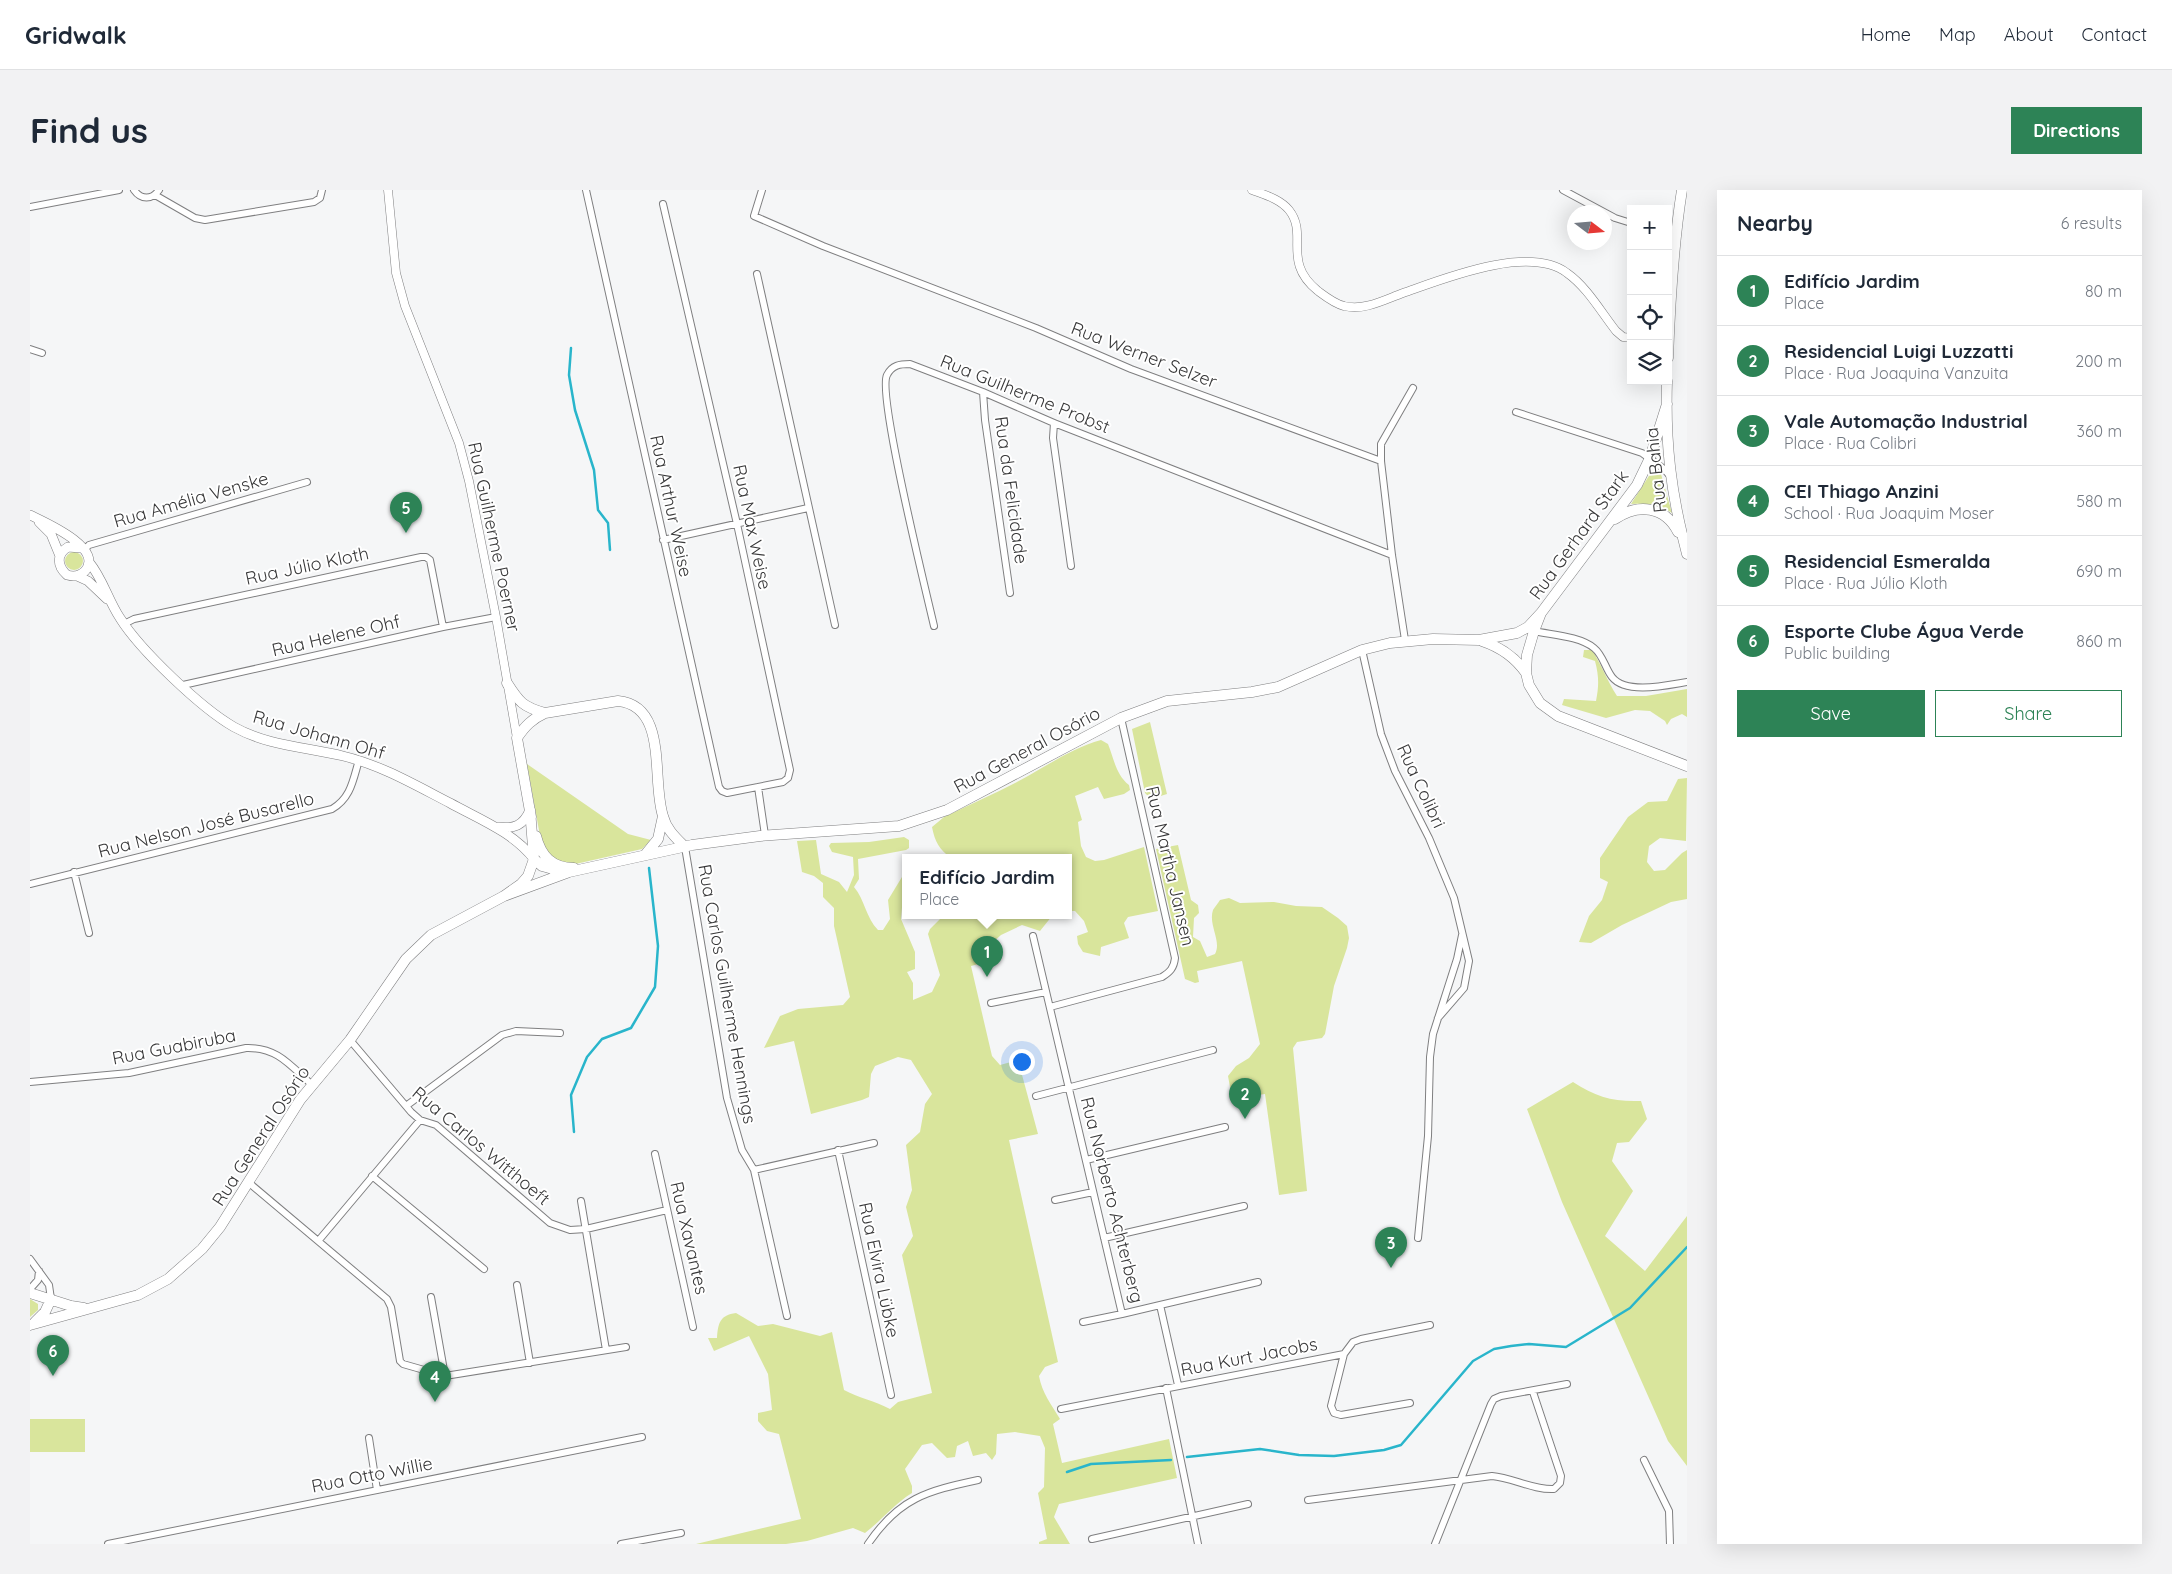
<!DOCTYPE html>
<html lang="en">
<head>
<meta charset="utf-8">
<style>
	body { margin:0; font-family:Quicksand,sans-serif; background:#f2f2f3; color:#1f2937 }
	.controls { position:absolute; right:15px; top:15px; display:grid; overflow:hidden; border-radius:0px; box-shadow:0 5px 20px #0002 }
	.controls button { width:45px; height:45px; display:grid; place-items:center; padding:0; border:0; border-bottom:1px solid #e0e1e3; background:#fff; color:#1f2937; font:25px sans-serif }
	.compass { position:absolute; left:1537px; top:15px; width:45px; height:45px; border-radius:50%; background:#fff; box-shadow:0 5px 20px #0002; rotate:106deg }
	.you { position:absolute; left:991px; top:871px; width:18px; height:18px; margin:-12px; border:4px solid #fff; border-radius:50%; background:#1a73e8; box-shadow:0 0 0 8px #1a73e833 }
	.badge { display:grid; place-items:center; width:32px; height:32px; border-radius:50%; background:#2d8356; color:#fff; font-size:16px; font-weight:700 }
	.pin { position:absolute; translate:-50% -41px; filter:drop-shadow(0 1px 2px #0008) }
	.pin::after { content:''; position:absolute; top:26px; width:18px; height:15px; background:inherit; clip-path:polygon(0 0,100% 0,50% 100%) }
	.popup { position:absolute; left:872px; top:664px; width:170px; height:65px; box-sizing:border-box; display:grid; place-content:center; border-radius:0px; background:#fff; filter:drop-shadow(0 1px 4px #0005); font-size:16px; white-space:nowrap; color:#747a83 }
	.popup b { font-size:19px; color:#1f2937 }
	.popup::after { content:''; position:absolute; left:50%; top:100%; margin-left:-10px; border:10px solid transparent; border-top-color:#fff }
	.list { margin:0; padding:0; list-style:none }
	h2 { display:flex; justify-content:space-between; align-items:center; height:65px; margin:0; padding:0 20px; font-size:21px }
	h2 small { font-size:16px; font-weight:400; color:#747a83 }
	.list li { display:grid; grid-template-columns:32px 1fr auto; gap:15px; align-items:center; box-sizing:border-box; height:70px; padding:0 20px; border-top:1px solid #e0e1e3 }
	.list b { display:block; font-size:19px; white-space:nowrap }
	.list p { margin:0; font-size:16px; white-space:nowrap; color:#747a83 }
	.list em { font-size:16px; font-style:normal; color:#747a83 }
	.actions { display:flex; gap:10px; padding:15px 20px }
	.actions a { flex:1; padding:11px 0; border:1px solid #2d8356; border-radius:0px; text-align:center; font-size:18px; color:#2d8356 }
	.actions .main { background:#2d8356; color:#fff }
	.icon { flex:none; width:28px; height:28px; fill:none; stroke:currentColor; stroke-width:2; stroke-linecap:round; stroke-linejoin:round }
	.map { position:relative; flex:none; width:1657px; height:1354px; overflow:hidden; border-radius:0px }
	header { display:flex; align-items:center; gap:30px; box-sizing:border-box; height:70px; padding:0 25px; background:#fff; border-bottom:1px solid #e0e1e3 }
	header strong { font-size:24px }
	nav { display:flex; gap:28px; margin-inline-start:auto; font-size:18px }
	.intro { display:flex; align-items:center; justify-content:space-between; box-sizing:border-box; height:120px; padding:0 30px }
	h1 { margin:0; font-size:35px }
	.button { padding:12px 22px; border-radius:0px; background:#2d8356; color:#fff; font-size:18px; font-weight:700 }
	main { display:flex; gap:30px; padding:0 30px }
	aside { flex:1; background:#fff; border-radius:0px; box-shadow:0 5px 20px #0002 }
	.map>svg:first-child { display:block }
	.green { fill:#d9e59c }
	.lines { fill:none; stroke-linecap:round; stroke-linejoin:round }
	.stream { stroke:#29b5cb; stroke-width:2.5 }
	.minor-casing { stroke:#7f7f80; stroke-width:8 }
	.tertiary-casing { stroke:#7f7f80; stroke-width:9 }
	.secondary-casing { stroke:#7f7f80; stroke-width:10 }
	.primary-casing { stroke:#7f7f80; stroke-width:11 }
	.minor { stroke:#fff; stroke-width:6 }
	.tertiary { stroke:#fff; stroke-width:8 }
	.secondary { stroke:#fff; stroke-width:9 }
	.primary { stroke:#fff; stroke-width:10 }
	.labels { text-anchor:middle; stroke-width:4; stroke-linejoin:round; paint-order:stroke }
	.street-label { font-size:18px; fill:#383839; stroke:#fff }
</style>
</head>
<body>
<header>
<strong>Gridwalk</strong>
<nav><a>Home</a><a>Map</a><a>About</a><a>Contact</a></nav>
</header>
<div class="intro"><h1>Find us</h1><a class="button">Directions</a></div>
<main>
<div class="map">
<svg width="1657" height="1354" viewBox="0 0 1657 1354">
	<rect width="100%" height="100%" fill="#f5f6f7"/>
	<path class="green" d="M1624,278L1631,284L1642,323C1628,314 1618,313 1601,314Z
		M35 371a9 9 0 1 1 18 0a9 9 0 1 1-18 0Z
		M1554,460H1562C1572,475 1577,491 1587,506H1616L1657,499V527L1652,524L1641,529L1637,535L1635,531L1620,521L1605,520L1576,528L1532,515L1534,509L1566,511C1569,496 1569,486 1565,471L1553,467Z
		M1120,532L1137,604L1121,609L1115,603L1102,539Z
		M1071,550L1078,554C1084,569 1086,585 1099,595L1100,600L1094,604L1074,609L1068,597L1045,606L1052,630L1048,632L1051,656L1056,667L1065,671L1074,670L1114,657L1128,721L1098,727L1094,733L1099,748L1071,757L1070,766L1053,762L1048,754L1047,746L1058,742L1054,731L1045,721H1038V668H921C909,659 905,652 902,637L914,627C942,613 971,601 998,586C1021,573 1045,557 1071,550Z
		M497,574L598,644L621,650L612,659L541,675L522,668L512,657Z
		M1657,588L1656,651L1630,648L1619,656L1617,672L1624,681L1635,680L1652,663L1657,660V709L1641,712L1592,735L1561,753L1549,752L1559,726L1572,710L1578,692L1570,688V668L1598,627L1618,612L1637,611L1648,589Z
		M874,647L879,650V658L876,660L828,669L829,689L824,697C835,710 836,728 848,740H853L860,729L858,710L875,682L871,729L885,762V779L877,782L883,793V810L902,802L910,785L898,744L900,739L913,726H1022L1010,741L992,735L971,745L962,753L967,769L941,776L962,866L970,875L988,870L1008,944L979,950L1028,1172L1015,1177L1009,1186C1012,1203 1021,1214 1030,1229L1023,1234L1032,1273L1139,1249L1147,1288L1029,1314L1024,1327L1040,1354H1009V1352L1017,1349L1008,1303L1014,1297L1015,1258L1010,1246L985,1242L967,1244L966,1264L962,1270L956,1263L943,1266L938,1251L927,1256L925,1267L917,1268L902,1253L892,1255L875,1279L882,1296V1303C864,1314 852,1330 835,1343L823,1338L777,1351L756,1354H666L771,1329L749,1244L737,1241L728,1231V1223L742,1220L738,1184L719,1146L684,1161L678,1148H687C688,1133 690,1125 706,1123L728,1136L743,1134L790,1146L802,1142L814,1200C829,1208 845,1211 860,1219L868,1212L902,1203L872,1065L883,1046L876,1017L882,1000L876,955L890,942L895,914L902,904L881,870L868,867L845,876L841,884L839,907L832,910L781,924L764,851L734,858L750,826L768,819L813,815L820,807L804,736V718L793,707V693L784,686L772,682L767,651L786,650L791,684L809,692L817,702L824,685L823,667L802,662L799,656L801,653L839,652Z
		M1148,655L1161,710L1168,715L1169,723L1164,728L1163,747L1170,751L1177,767L1185,764C1192,751 1178,735 1183,720C1185,717 1188,713 1190,710L1199,708L1210,713L1244,712L1266,716L1292,717L1308,728L1317,736L1319,748L1317,758L1304,796L1295,844L1292,848L1267,852L1263,858L1277,1001L1249,1005L1235,904L1208,908L1200,897L1198,886L1206,876L1219,868L1230,854L1212,771L1167,781L1169,792L1165,793L1155,789L1126,659Z
		M1543,892C1566,907 1583,912 1611,911L1617,929L1599,952L1587,953L1582,971L1603,1001L1575,1046L1615,1081L1657,1026V1276L1638,1251L1532,1012L1497,919Z
		M0,1109L8,1114V1120L0,1127Z
		M0,1229H55V1262H0Z"/>
	<g class="lines">
		<path class="stream" d="M541,158L539,185L545,220L564,280L568,320L578,333L580,360
			M544,942L541,905L557,867L572,849L601,838L625,797L628,756L619,678
			M1157,1267L1230,1259L1269,1265L1304,1266L1354,1260L1371,1255L1443,1171L1464,1159L1481,1156L1499,1154L1536,1157L1600,1118L1657,1057
			M1037,1282L1061,1274L1141,1270"/>
		<defs>
			<path id="minor" d="M104,0C111,10 122,10 129,0
				M556,0L689,597L692,601L697,603L753,592L758,588L760,580L707,334L633,14
				M732,0L724,26L793,56L1006,138L1101,179L1351,271
				M1533,0L1585,28L1601,33
				M125,5L165,28L175,30L284,12L290,8L292,0
				M0,17L89,0
				M727,84L805,435
				M0,159L12,163
				M953,202L955,230L980,403
				M1486,222L1612,263L1634,279L1640,286
				M1024,233L1023,248L1041,376
				M633,350L778,318
				M54,360L59,355L277,292
				M94,434L104,429L391,367H396L400,370L413,437
				M904,436C896,401 847,204 857,185C862,175 870,174 880,174L953,202L1024,233L1362,365
				M1504,441C1522,445 1549,446 1564,458C1573,465 1575,478 1582,487C1596,505 1638,495 1657,492
				M1375,450L1362,365L1351,271V254L1383,198
				M1332,460L1351,544L1365,581L1399,648L1424,708L1439,771L1434,798L1408,828
				M153,495L413,437L466,427
				M728,597L735,645
				M655,657L697,908L712,960L724,980L757,1126
				M44,682L59,743
				M0,694L302,619C321,608 323,590 329,570
				M1003,746L1092,1124L1130,1115L1148,1195
				M961,813L1016,802
				M1020,817L1132,787C1140,782 1144,778 1145,768L1091,528
				M320,850L381,922L390,930L406,935L520,1033L540,1040L556,1039L637,1020
				M0,892L99,883L216,858C247,857 260,875 282,895
				M1006,906L1183,860
				M376,916L472,845L486,841L530,843
				M808,960L861,1205
				M625,964L663,1137
				M1056,970L1195,937
				M724,980L844,953
				M342,986L454,1079
				M218,992L357,1109L361,1117L370,1171L373,1174L415,1186L596,1157
				M1025,1010L1063,1002
				M551,1011L576,1160
				M1074,1048L1214,1016
				M1388,1048L1398,946L1400,867L1403,844L1427,769L1432,745
				M289,1050L390,930
				M0,1069L19,1095L21,1109
				M487,1095L500,1173
				M0,1099L8,1090L9,1081
				M401,1107L415,1186
				M1130,1115L1228,1092
				M1053,1132L1092,1124
				M1314,1164L1301,1216L1304,1223L1311,1225L1380,1213
				M1136,1198L1168,1354
				M1031,1219L1314,1164L1323,1152L1331,1149L1400,1135
				M339,1248L347,1300
				M1614,1270L1639,1321L1640,1354
				M1278,1310L1462,1286C1483,1288 1503,1300 1524,1299L1530,1293L1531,1286L1503,1202
				M1062,1349L1218,1314
				M78,1354L612,1247
				M591,1354L651,1343
				M838,1354C869,1308 897,1301 948,1290
				M1405,1354L1461,1214L1464,1209L1471,1206L1537,1194"/>
			<path id="tertiary" d="M358,0L366,83L375,116L429,253L439,291L466,427L487,548
				M1222,0C1235,5 1250,9 1259,20C1279,45 1251,71 1288,101C1296,107 1305,114 1314,116C1334,121 1354,110 1373,103C1413,89 1499,54 1537,83C1557,97 1571,122 1586,141L1593,147L1601,148"/>
			<path id="secondary" d="M0,325C14,332 75,358 55,381C50,386 44,387 37,385C27,376 26,364 38,357L51,358
				M9,332L21,344L30,366
				M59,372C73,389 78,410 90,428C110,460 171,518 204,537C238,556 276,557 313,566C351,575 385,595 420,613C449,629 483,642 504,669
				M47,386L58,391L77,409
				M468,637C484,639 493,636 500,620"/>
			<path id="primary" d="M1638,168C1640,112 1643,56 1652,0
				M1637,191C1635,254 1641,304 1657,364
				M1637,214L1620,268L1607,295L1511,423L1504,441L1497,465L1496,483L1499,495L1510,513L1528,526L1657,576
				M1585,329C1608,313 1635,316 1648,342
				M1452,451C1470,457 1485,467 1496,483
				M477,493C489,512 493,517 515,523
				M501,627L487,548C495,536 502,529 515,523L588,511C639,516 621,590 633,626C636,639 646,648 655,657
				M506,646C511,666 522,678 544,678
				M615,665L628,649L633,626
				M504,669L512,676L530,681
				M474,706L539,682L662,655L730,646L869,636L917,620L1091,528L1137,511L1222,502L1248,497L1332,460L1360,453L1403,449L1449,450L1487,443L1498,437L1511,423
				M0,1103L41,1116L54,1118
				M5,1132L15,1122L21,1109
				M0,1135L108,1105L138,1089L172,1059L190,1037L270,910L320,850L376,769L401,745L474,706L491,694L498,686L504,669L500,620"/>
		</defs>
		<use href="#minor" class="minor-casing"/>
		<use href="#tertiary" class="tertiary-casing"/>
		<use href="#secondary" class="secondary-casing"/>
		<use href="#primary" class="primary-casing"/>
		<use href="#minor" class="minor"/>
		<use href="#tertiary" class="tertiary"/>
		<use href="#secondary" class="secondary"/>
		<use href="#primary" class="primary"/>
	</g>
	<g class="labels">
		<g class="street-label">
			<text transform="translate(1114 165) rotate(21)" y="6">Rua Werner Selzer</text>
			<text transform="translate(995 204) rotate(22)" y="6">Rua Guilherme Probst</text>
			<text transform="translate(1626 280) rotate(-96)" y="6">Rua Bahia</text>
			<text transform="translate(981 300) rotate(82)" y="6">Rua da Felicidade</text>
			<text transform="translate(161 310) rotate(-16)" y="6">Rua Amélia Venske</text>
			<text transform="translate(641 316) rotate(78)" y="6">Rua Arthur Weise</text>
			<text transform="translate(722 337) rotate(78)" y="6">Rua Max Weise</text>
			<text transform="translate(1549 345) rotate(-54)" y="6">Rua Gerhard Stark</text>
			<text transform="translate(464 347) rotate(78)" y="6">Rua Guilherme Poerner</text>
			<text transform="translate(277 376) rotate(-12)" y="6">Rua Júlio Kloth</text>
			<text transform="translate(306 446) rotate(-13)" y="6">Rua Helene Ohf</text>
			<text transform="translate(289 545) rotate(16)" y="6">Rua Johann Ohf</text>
			<text transform="translate(997 560) rotate(-28)" y="6">Rua General Osório</text>
			<text transform="translate(1391 596) rotate(65)" y="6">Rua Colibri</text>
			<text transform="translate(176 635) rotate(-14)" y="6">Rua Nelson José Busarello</text>
			<text transform="translate(1140 676) rotate(77)" y="6">Rua Martha Jansen</text>
			<text transform="translate(697 804) rotate(80)" y="6">Rua Carlos Guilherme Hennings</text>
			<text transform="translate(144 857) rotate(-11)" y="6">Rua Guabiruba</text>
			<text transform="translate(231 946) rotate(-57)" y="6">Rua General Osório</text>
			<text transform="translate(451 956) rotate(40)" y="6">Rua Carlos Witthoeft</text>
			<text transform="translate(1082 1010) rotate(76)" y="6">Rua Norberto Achterberg</text>
			<text transform="translate(659 1048) rotate(77)" y="6">Rua Xavantes</text>
			<text transform="translate(849 1080) rotate(78)" y="6">Rua Elvira Lübke</text>
			<text transform="translate(1219 1167) rotate(-11)" y="6">Rua Kurt Jacobs</text>
			<text transform="translate(342 1285) rotate(-11)" y="6">Rua Otto Willie</text>
		</g>
	</g>
</svg>
<div class="controls">
<button>+</button>
<button>−</button>
<button><svg class="icon" aria-label="locate" viewBox="0 0 24 24"><circle cx="12" cy="12" r="6"/><path d="M12 2v4M12 18v4M2 12h4M18 12h4"/></svg></button>
<button><svg class="icon" aria-label="layers" viewBox="0 0 24 24"><path d="M12 4l9 5-9 5-9-5zM3 14l9 5 9-5"/></svg></button>
</div>
<svg class="compass" viewBox="-18 -18 36 36"><path d="M0-13l5 13h-10z" fill="#e53935"/><path d="M0 13l5-13h-10z" fill="#747a83"/></svg>
<div class="you"></div>
<div class="pin badge" style="left:957px;top:787px">1</div>
<div class="popup"><b>Edifício Jardim</b>Place</div>
<div class="pin badge" style="left:1215px;top:929px">2</div>
<div class="pin badge" style="left:1361px;top:1078px">3</div>
<div class="pin badge" style="left:405px;top:1212px">4</div>
<div class="pin badge" style="left:376px;top:343px">5</div>
<div class="pin badge" style="left:23px;top:1186px">6</div>
</div>
<aside>
<h2>Nearby<small>6 results</small></h2>
<ul class="list">
<li><span class="badge">1</span><div><b>Edifício Jardim</b><p>Place</p></div><em>80 m</em></li>
<li><span class="badge">2</span><div><b>Residencial Luigi Luzzatti</b><p>Place · Rua Joaquina Vanzuita</p></div><em>200 m</em></li>
<li><span class="badge">3</span><div><b>Vale Automação Industrial</b><p>Place · Rua Colibri</p></div><em>360 m</em></li>
<li><span class="badge">4</span><div><b>CEI Thiago Anzini</b><p>School · Rua Joaquim Moser</p></div><em>580 m</em></li>
<li><span class="badge">5</span><div><b>Residencial Esmeralda</b><p>Place · Rua Júlio Kloth</p></div><em>690 m</em></li>
<li><span class="badge">6</span><div><b>Esporte Clube Água Verde</b><p>Public building</p></div><em>860 m</em></li>
</ul>
<div class="actions"><a class="main">Save</a><a>Share</a></div>
</aside>
</main>
</body>
</html>
